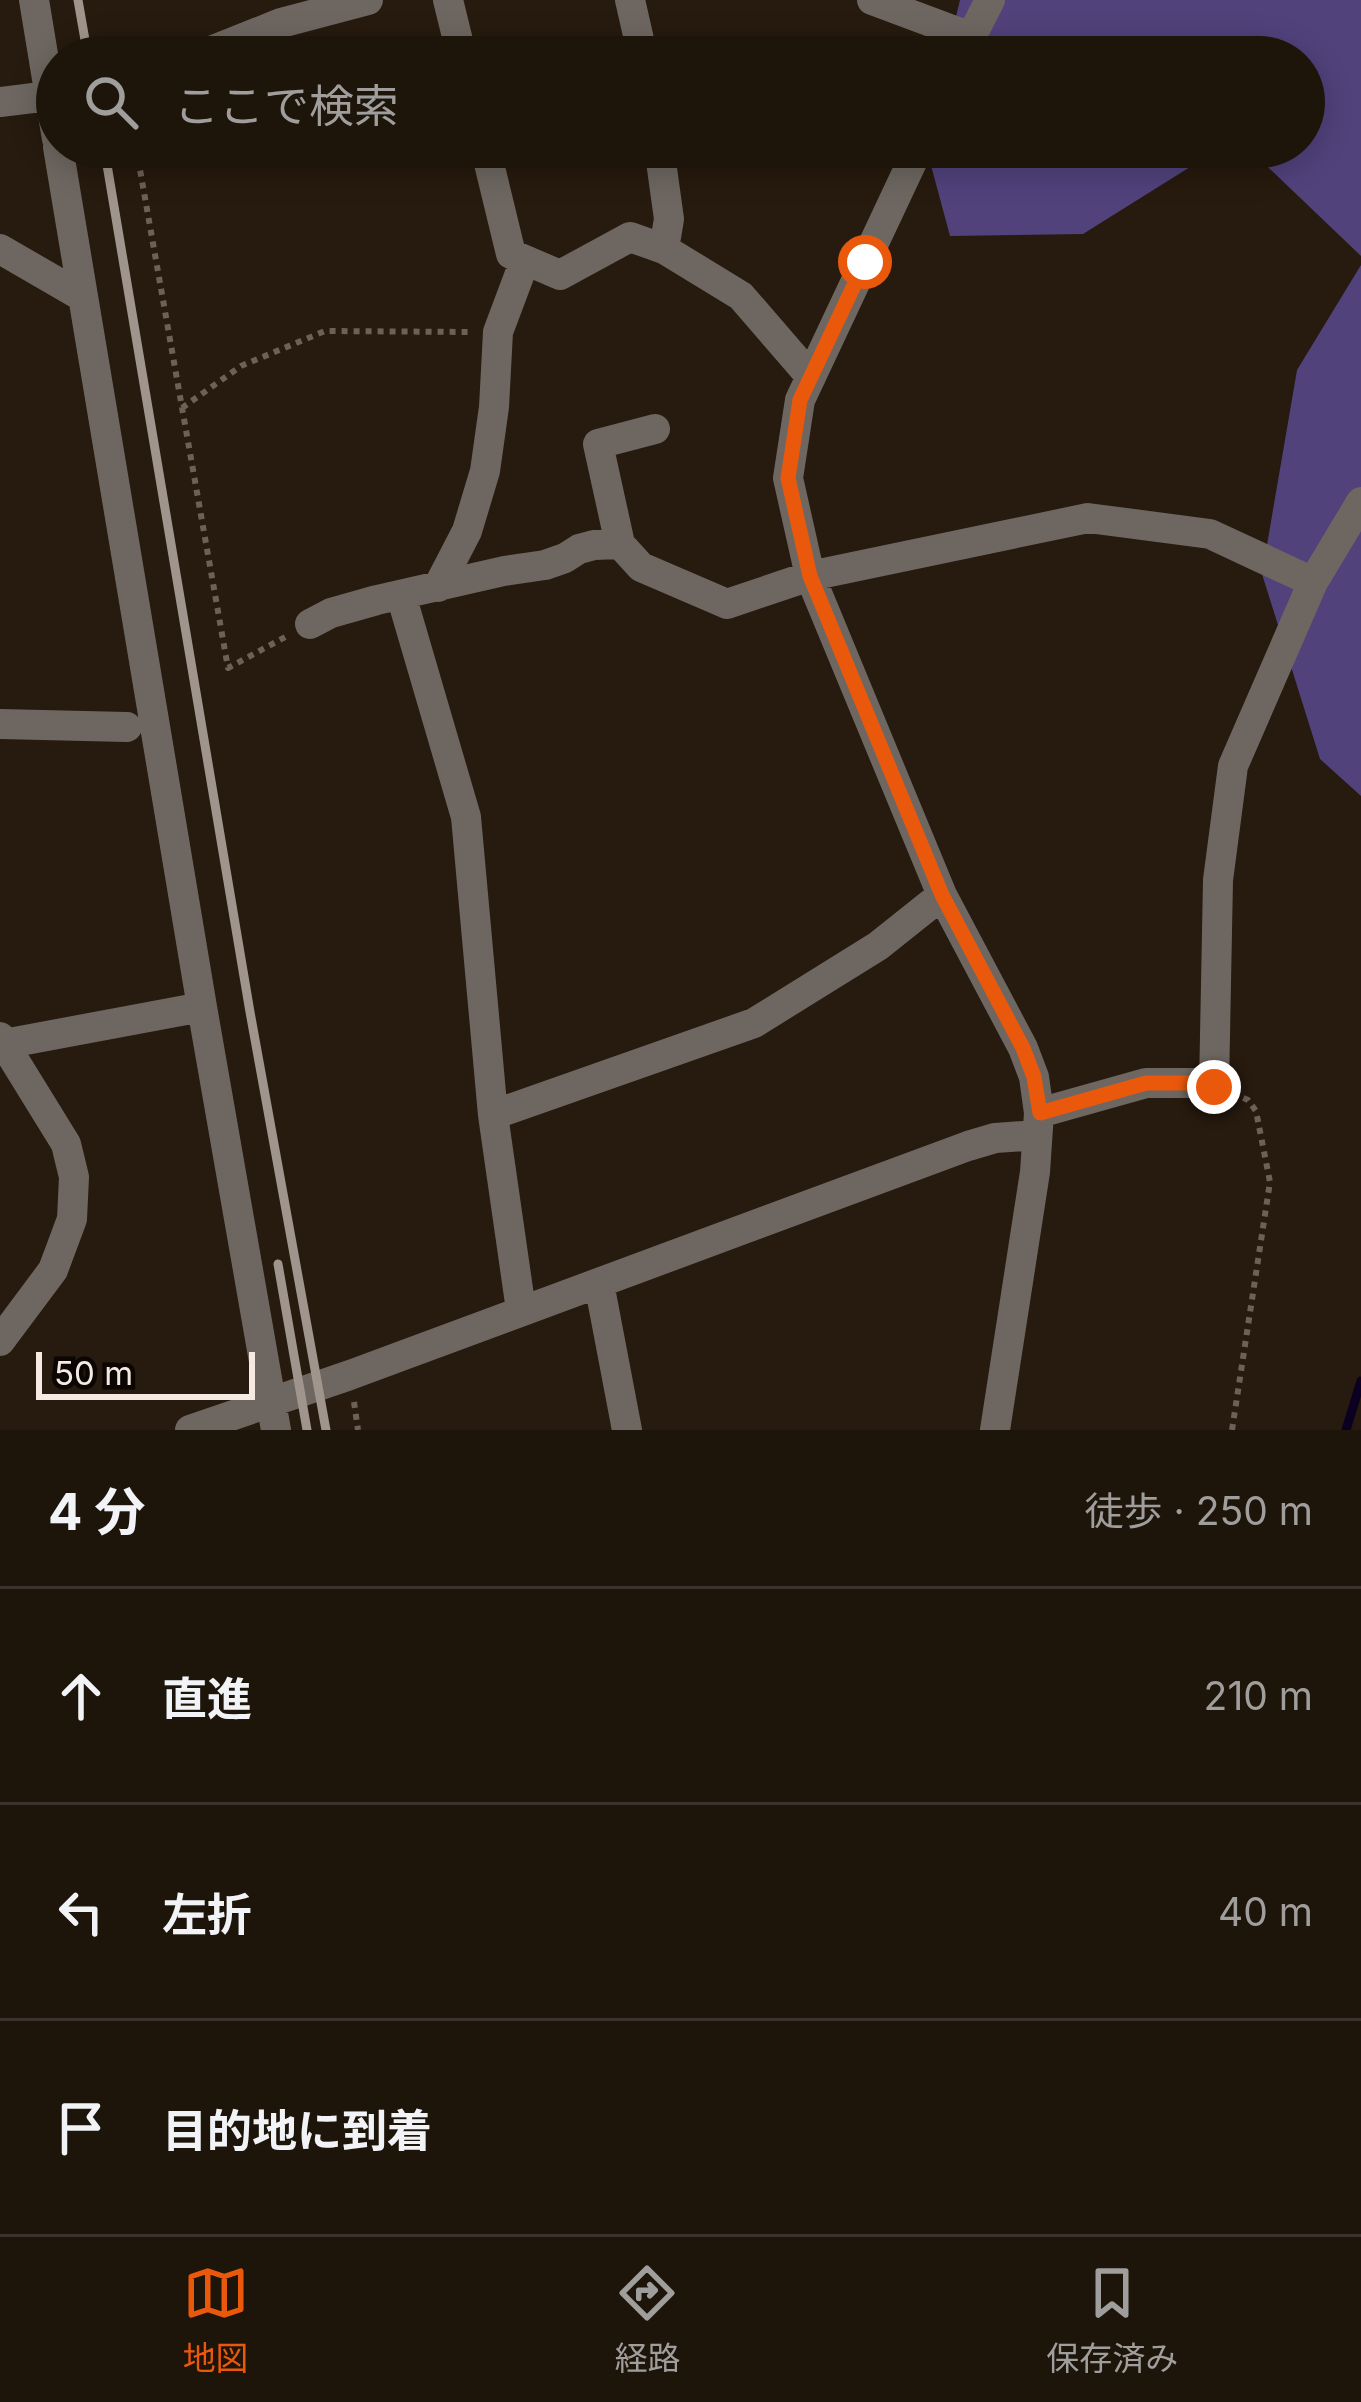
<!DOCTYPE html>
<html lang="ja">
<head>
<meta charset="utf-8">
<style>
	body { margin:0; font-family:Inter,"Noto Sans JP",sans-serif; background:#251d13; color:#f1f3f6 }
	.scale { position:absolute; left:36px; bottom:30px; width:219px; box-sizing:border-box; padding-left:12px; border:6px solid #f4eae2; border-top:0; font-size:33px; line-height:42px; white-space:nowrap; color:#f4eae2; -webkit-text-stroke:9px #0c0603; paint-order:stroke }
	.stop { position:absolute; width:36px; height:36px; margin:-27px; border:9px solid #ea580c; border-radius:50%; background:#fff }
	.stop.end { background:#ea580c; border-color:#fff; box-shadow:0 3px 12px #0008 }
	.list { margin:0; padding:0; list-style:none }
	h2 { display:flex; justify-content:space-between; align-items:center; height:156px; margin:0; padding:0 48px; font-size:51px }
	h2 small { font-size:39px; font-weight:400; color:#a09e9c }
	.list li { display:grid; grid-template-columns:78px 1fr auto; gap:36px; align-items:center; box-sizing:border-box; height:216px; padding:0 48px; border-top:3px solid #3b332b }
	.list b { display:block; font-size:45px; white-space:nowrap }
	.list em { font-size:39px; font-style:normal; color:#a09e9c }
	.icon { flex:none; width:66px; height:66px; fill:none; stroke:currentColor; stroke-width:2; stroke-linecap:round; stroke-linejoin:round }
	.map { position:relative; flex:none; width:1361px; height:1430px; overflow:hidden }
	.search { position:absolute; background:#1d140a; box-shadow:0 6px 30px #0003; left:36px; right:36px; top:36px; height:132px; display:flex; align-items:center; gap:30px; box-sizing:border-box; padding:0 42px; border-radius:66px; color:#a09e9c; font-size:45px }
	.sheet { height:804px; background:#1d140a }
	nav { display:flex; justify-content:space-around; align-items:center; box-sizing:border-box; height:168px; border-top:3px solid #3b332b; background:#1d140a; font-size:33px; color:#a09e9c }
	nav a { display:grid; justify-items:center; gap:6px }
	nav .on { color:#ea580c }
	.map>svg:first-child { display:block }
	.forest { fill:#51427c }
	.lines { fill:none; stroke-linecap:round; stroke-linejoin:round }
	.stream { stroke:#0b0022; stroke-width:9 }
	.path { stroke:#6d6157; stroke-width:6; stroke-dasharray:6 6; stroke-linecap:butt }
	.minor { stroke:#6e6761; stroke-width:30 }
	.rail { stroke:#a0958c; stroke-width:9 }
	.route { stroke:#ea580c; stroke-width:15 }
</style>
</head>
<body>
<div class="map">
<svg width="1361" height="1430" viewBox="0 0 1361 1430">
	<rect width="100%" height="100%" fill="#271a0e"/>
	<path class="forest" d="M960,0H1361V256L1247,147H1304V57H946Z
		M926,147H1222L1083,234L950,236Z
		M1361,265V796L1320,759L1262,574L1297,370Z"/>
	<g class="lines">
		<path class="stream" d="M1346,1430L1361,1381"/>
		<path class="path" d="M136,147L228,668L287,636
			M182,408L241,366L325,331L470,332
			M354,1402L358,1430
			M1232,1430L1270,1182L1256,1111L1248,1100L1241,1097"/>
		<path class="minor" d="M34,0L57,139
			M448,0L462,57
			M630,0L643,57
			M872,0L971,37
			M196,57L281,23L368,0
			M961,57L990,0
			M0,102L57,95
			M58,147L202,1007L276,1430
			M485,147L511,254L560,275L630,237L664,249L741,296L811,377
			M659,147L669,219L664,249
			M919,147L800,400L788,478L810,576L942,895L1023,1048L1034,1077L1039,1113L1035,1172L995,1430
			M0,249L83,297
			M620,544L598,444L655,429
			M438,587L467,531L485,471L494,407L498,332L525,260
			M401,595L466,817L493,1115L521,1310
			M310,624L331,613L377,600L504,571L545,565L565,558L579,549L594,545L620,544L641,567L727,604L810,576L1088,518L1210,534L1313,582
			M0,724L127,727
			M0,1037L66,1144L74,1177L72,1219L53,1270L0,1341
			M4,1044L202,1007
			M1039,1113L1146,1083H1196L1214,1087L1218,880L1233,766L1313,582L1361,502
			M493,1115L754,1023L878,946L942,895
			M599,1283L627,1430
			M190,1430L350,1375L968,1146L995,1138L1037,1135"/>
		<path class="rail" d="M78,0L88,57
			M104,147L250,1012L326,1430
			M278,1264L307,1430"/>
	</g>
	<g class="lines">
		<path class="route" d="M865,262L800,400L788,478L810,576L942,895L1023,1048L1034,1077L1040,1113L1146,1083H1196L1214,1087"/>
	</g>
</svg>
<div class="scale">50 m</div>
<div class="stop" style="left:865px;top:262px"></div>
<div class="stop end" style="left:1214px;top:1087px"></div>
<div class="search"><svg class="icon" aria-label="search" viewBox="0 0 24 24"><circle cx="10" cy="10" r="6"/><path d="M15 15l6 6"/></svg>ここで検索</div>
</div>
<section class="sheet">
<h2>4 分<small>徒歩 · 250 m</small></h2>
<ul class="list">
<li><svg class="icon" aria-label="ahead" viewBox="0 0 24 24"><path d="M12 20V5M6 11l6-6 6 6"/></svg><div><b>直進</b></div><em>210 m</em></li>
<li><svg class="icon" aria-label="left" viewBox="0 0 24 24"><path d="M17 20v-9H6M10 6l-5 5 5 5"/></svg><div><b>左折</b></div><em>40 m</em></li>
<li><svg class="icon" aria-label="arrive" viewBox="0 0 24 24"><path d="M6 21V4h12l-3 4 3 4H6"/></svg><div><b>目的地に到着</b></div></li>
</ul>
</section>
<nav>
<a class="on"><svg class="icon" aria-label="map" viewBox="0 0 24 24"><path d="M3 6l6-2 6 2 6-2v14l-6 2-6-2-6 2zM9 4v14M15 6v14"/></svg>地図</a>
<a><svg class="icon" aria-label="directions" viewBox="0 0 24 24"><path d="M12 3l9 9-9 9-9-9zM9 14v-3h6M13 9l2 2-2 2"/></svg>経路</a>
<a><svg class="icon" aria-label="saved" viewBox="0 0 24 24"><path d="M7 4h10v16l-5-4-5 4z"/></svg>保存済み</a>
</nav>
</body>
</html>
